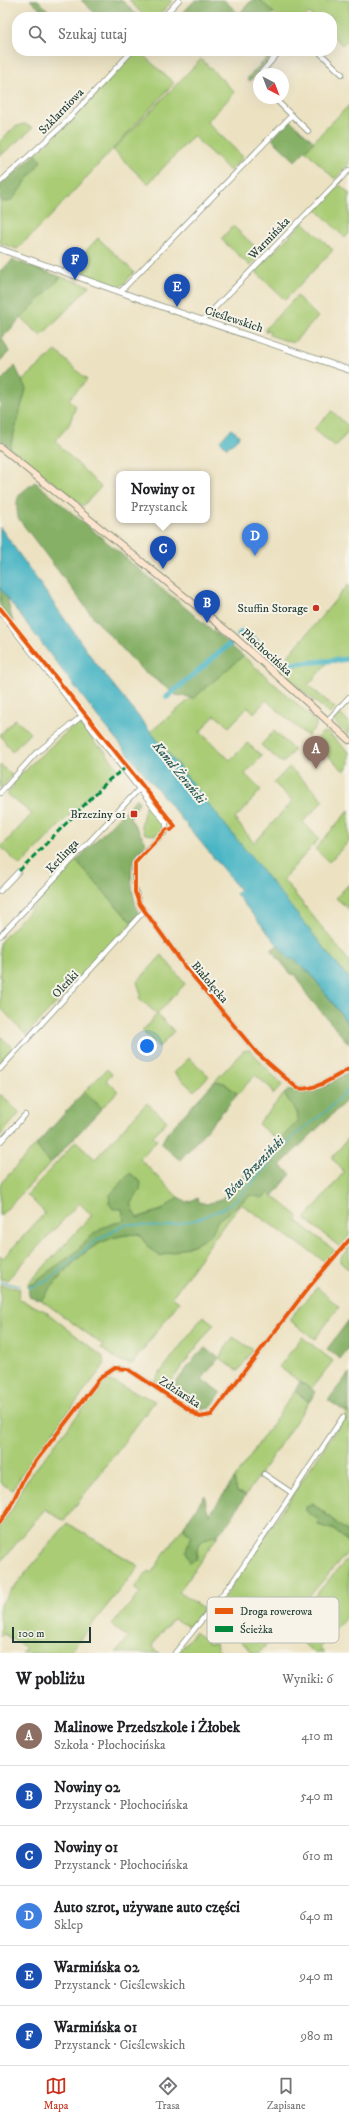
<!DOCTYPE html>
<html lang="pl">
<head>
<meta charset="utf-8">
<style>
	body { margin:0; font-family:"IM FELL DW Pica",serif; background:#f6f6f6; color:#202124 }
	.compass { position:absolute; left:253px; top:68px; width:36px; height:36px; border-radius:50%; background:#fff; box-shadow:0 4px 16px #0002; rotate:138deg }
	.scale { position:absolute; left:12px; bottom:10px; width:79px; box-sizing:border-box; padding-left:4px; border:2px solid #1f3d34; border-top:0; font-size:11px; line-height:14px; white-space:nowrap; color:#1f3d34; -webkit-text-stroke:3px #f7f3e8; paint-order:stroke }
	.you { position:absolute; left:147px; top:1046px; width:14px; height:14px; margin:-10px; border:3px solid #fff; border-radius:50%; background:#1a73e8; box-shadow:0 0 0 6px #1a73e833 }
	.badge { display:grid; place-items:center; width:26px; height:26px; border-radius:50%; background:#c8321e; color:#fff; font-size:13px; font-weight:700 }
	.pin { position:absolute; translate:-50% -33px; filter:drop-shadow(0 1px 2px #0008) }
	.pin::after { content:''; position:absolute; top:21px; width:14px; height:12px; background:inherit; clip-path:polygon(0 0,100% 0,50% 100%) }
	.popup { position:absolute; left:116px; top:471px; width:94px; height:52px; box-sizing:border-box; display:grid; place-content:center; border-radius:8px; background:#fff; filter:drop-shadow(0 1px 3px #0005); font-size:13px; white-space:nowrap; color:#757577 }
	.popup b { font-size:15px; color:#202124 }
	.popup::after { content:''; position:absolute; left:50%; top:100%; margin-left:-8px; border:8px solid transparent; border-top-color:#fff }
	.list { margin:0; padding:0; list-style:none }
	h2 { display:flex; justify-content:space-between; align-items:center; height:52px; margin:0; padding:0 16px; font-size:17px }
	h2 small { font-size:13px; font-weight:400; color:#757577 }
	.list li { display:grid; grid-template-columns:26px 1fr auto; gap:12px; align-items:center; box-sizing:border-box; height:60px; padding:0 16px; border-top:1px solid #e0e0e0 }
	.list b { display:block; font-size:15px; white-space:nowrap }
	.list p { margin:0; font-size:13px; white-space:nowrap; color:#757577 }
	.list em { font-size:13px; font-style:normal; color:#757577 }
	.icon { flex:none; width:22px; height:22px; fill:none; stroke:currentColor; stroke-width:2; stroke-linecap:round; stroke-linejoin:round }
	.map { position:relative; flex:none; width:349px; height:1653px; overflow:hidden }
	.search { position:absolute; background:#fff; box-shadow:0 4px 16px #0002; left:12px; right:12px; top:12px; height:44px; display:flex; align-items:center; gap:10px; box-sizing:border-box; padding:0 14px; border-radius:16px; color:#757577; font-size:15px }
	.sheet { height:412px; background:#fff }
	nav { display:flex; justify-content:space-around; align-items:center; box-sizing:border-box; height:56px; border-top:1px solid #e0e0e0; background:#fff; font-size:11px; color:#757577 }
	nav a { display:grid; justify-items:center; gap:2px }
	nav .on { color:#c8321e }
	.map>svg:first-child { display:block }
	.green { fill:#a9cc75; stroke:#648454 }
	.forest { fill:#86b066; stroke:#52764d }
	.water { fill:#49b5c5; stroke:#34797c }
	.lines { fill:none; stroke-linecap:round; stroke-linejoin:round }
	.stream { stroke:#49b5c5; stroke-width:1.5 }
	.canal { stroke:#49b5c5; stroke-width:5.5 }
	.minor-casing { stroke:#86907b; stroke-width:6 }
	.tertiary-casing { stroke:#86907b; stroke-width:7 }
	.secondary-casing { stroke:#86907b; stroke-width:8 }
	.minor { stroke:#fff; stroke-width:4.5 }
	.tertiary { stroke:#fff; stroke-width:5.5 }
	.secondary { stroke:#fce5cf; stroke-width:6 }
	.quiet { stroke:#00873e; stroke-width:3; stroke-dasharray:6 3; stroke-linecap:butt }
	.cycleway-casing { stroke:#f7f3e8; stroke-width:6 }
	.cycleway { stroke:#e8590c; stroke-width:4 }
	.poi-dot { fill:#c8321e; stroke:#f7f3e8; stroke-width:1.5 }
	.labels { text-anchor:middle; stroke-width:4; stroke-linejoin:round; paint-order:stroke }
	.street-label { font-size:12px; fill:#1f3d34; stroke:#f7f3e8 }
	.poi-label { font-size:12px; fill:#1f3d34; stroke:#f7f3e8; text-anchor:end }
	.water-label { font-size:13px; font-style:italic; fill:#2a5b58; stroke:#f7f3e8 }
	.key { fill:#f7f3e8; stroke:#b6bcb2; stroke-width:1 }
	.key-label { font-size:11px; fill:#1f3d34 }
</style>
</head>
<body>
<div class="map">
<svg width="349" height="1653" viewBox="0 0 349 1653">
	<rect width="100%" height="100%" fill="#f7f3e8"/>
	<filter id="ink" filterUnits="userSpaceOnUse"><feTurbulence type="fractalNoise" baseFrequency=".025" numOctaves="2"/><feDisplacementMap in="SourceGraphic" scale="8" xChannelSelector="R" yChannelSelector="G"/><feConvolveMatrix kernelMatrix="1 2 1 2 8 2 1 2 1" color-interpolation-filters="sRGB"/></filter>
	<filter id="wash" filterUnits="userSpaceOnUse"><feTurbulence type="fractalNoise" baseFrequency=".012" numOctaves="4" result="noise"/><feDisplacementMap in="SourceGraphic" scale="16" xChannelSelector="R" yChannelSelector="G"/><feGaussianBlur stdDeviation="0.9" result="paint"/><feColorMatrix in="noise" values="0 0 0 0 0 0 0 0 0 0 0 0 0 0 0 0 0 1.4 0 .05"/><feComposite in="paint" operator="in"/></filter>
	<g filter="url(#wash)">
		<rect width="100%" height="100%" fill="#ece2c2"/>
		<path class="green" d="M129,0H173L157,17H145Z
			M260,0H349V39L342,45L332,35V17H312L309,13L305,17H278Z
			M136,51H146L143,55L174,83L49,218L17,249L0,243V201L7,202L41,161L36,154L68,124Z
			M201,59L235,92L207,122L243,157L230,171L193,136L148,184L113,150Z
			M349,105V164L335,179L305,150Z
			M24,124L33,128L0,156V141L15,127Z
			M340,185L349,193V234L345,238L316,209Z
			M303,222L333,250L285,300L255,271Z
			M233,226L262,253L250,266L221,239Z
			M98,238L134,272L123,285L116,286L69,269Z
			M61,277L90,286L41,336L21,318Z
			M297,296L318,317L293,343L269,335L270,331L267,330L266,333L265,329Z
			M56,351L87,380L69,399L76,406L69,425L55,441L101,487L83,506L10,448L26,389L22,381Z
			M332,411L349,427V431L335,447L314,429Z
			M349,584V658L330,660L308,685L335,708L330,714L277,669Z
			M243,656L316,721V727L307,736L266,700L254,713L248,707L229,727L215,715L200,732L230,760L247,743L262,756L245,774L261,790L235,819L254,843L293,801L274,783L289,767L324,800L303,822L319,839L283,879L349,961V979L150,732Z
			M340,714L349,722V735L333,721Z
			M15,719L30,733L12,752L0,735Z
			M77,723L80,724L98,747L101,746L118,769L93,791L20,866L1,847L32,814L7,794L14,786L12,783L23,771H26L30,765Z
			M274,731L294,750L284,762H281L261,745Z
			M327,732L349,752V765L344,771L313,742L322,733Z
			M0,765L12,775L0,789Z
			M146,803L163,823L162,830L155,835L145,834L141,826Z
			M349,810V841L329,862L315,849Z
			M76,861L132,923L26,1035L0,1007V980L2,978L0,977V942Z
			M349,884V909L336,898Z
			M162,955L185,984L157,1014L174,1031L159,1047L142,1031L157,1014L139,998L141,994L137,982Z
			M0,1036L13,1048L0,1063Z
			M250,1050L282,1085L273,1095L272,1089L255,1075L238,1094L224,1083L215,1081L243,1051Z
			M189,1058L209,1076L194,1091L174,1073Z
			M107,1069L112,1074L106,1080L118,1091L102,1108L84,1092Z
			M0,1094L19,1112L18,1115L0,1136Z
			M284,1094L297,1112L298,1121L278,1141L258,1124Z
			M147,1103L167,1121L153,1136L157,1140L140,1159L178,1197L162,1210L136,1218L131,1203L140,1190L122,1209L124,1220L104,1227L87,1239L77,1252L38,1279L34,1284H28L92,1215L79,1203L7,1280L0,1279V1256L3,1258L45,1213L27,1195L76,1141L95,1159Z
			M349,1137V1236L340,1247L305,1219L344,1172L332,1158Z
			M36,1145L50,1164L0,1216V1184Z
			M269,1193L298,1216L297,1221L334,1250V1253L327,1263L241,1204L226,1222L172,1297L179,1302L132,1364L117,1360L101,1348L103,1345L41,1300C70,1266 90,1235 139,1234L149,1248L160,1256L196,1244L210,1235L218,1220L251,1195Z
			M349,1247V1270L340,1262V1259Z
			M0,1285L20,1289L18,1299L45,1311L103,1357L104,1365L21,1476L13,1490L0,1483Z
			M317,1287L339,1307L315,1339L291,1321V1317Z
			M203,1316L214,1324L165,1389L154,1381Z
			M233,1337L253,1350L238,1371L219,1358Z
			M302,1337L333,1361L311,1389L279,1367Z
			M108,1380L155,1401L64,1521L45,1509L0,1563V1525L13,1508L23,1485L102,1384Z
			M295,1391L309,1402L246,1495L237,1492L234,1479Z
			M349,1410V1533L313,1503L306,1507V1511L319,1520L318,1525L335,1530L349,1543V1551L259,1653H253L213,1614Z
			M67,1523L139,1566L69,1653H22L26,1648C19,1642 10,1639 3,1633L0,1636V1604Z
			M184,1526L186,1532L192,1535L186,1551L196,1560C198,1556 197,1556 197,1551C196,1539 211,1537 219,1534L179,1592L204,1609L189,1627L174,1619L171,1621L153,1644L154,1649L160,1653H116L128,1638L112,1625L140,1593L134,1588L148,1571L151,1573Z
			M349,1557V1613L319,1648L324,1653H314L288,1629V1626Z
			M195,1632L209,1643H216L217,1649L222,1653H178Z"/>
		<path class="forest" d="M30,0H38L55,17H49Z
			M81,0H122L139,17H99Z
			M195,0H224L239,14L252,0H260L274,13L270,17H179Z
			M273,51H277L250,81L247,79Z
			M290,120L314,142L295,161L272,139Z
			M36,154L41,161L13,199L7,202L0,201V185Z
			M13,260L61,277L2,338L9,352L0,361V271Z
			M15,366L26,389L10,448L0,439V382Z
			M35,482L243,656L194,698L176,695L140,668L94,618L18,518C15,495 17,496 35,482Z
			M0,588L7,598L13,622L0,606Z
			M137,798L139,802C137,808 132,812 130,818L146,843C143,850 136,855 133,861C128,874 134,903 139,915L132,923L76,861Z
			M278,945L290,959L293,958L311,974L349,1025V1044L307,995L296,975L291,974L271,950Z
			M349,1072V1098L280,1165L291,1174L273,1196L269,1193L262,1198L251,1195L218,1220L211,1235L196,1244L160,1256L149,1248L139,1234C90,1235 70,1266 41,1300L29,1296L28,1284H34L38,1279L76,1252L87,1239L104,1227L124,1220L122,1209H113L109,1203L110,1195L130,1173L141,1182L140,1190L131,1203L137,1218L162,1210L178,1197L187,1202L198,1198L199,1202L207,1204L221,1199L298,1121L297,1112L284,1094L290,1089C317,1097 326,1085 349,1072Z
			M215,1081L224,1083L238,1094L180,1160L161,1144L167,1133Z
			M84,1092L102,1108L50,1164L36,1145Z
			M349,1320V1347L340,1359L327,1349Z
			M205,1348L219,1358L202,1379L221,1393L210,1408L203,1409L171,1389L198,1354Z
			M349,1373V1410L347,1413L328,1400Z
			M300,1382L316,1392L309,1402L295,1391Z
			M234,1479L237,1492L246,1495C238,1506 229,1525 219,1533C215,1538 206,1537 202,1540C193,1548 202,1557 190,1563L186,1551L192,1535L186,1532L184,1526L205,1495L206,1507L210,1514Z
			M312,1503L349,1533V1543L335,1530L318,1525L319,1520L306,1511V1507Z"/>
		<path class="water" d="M231,429L239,435V437L227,448L220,441Z
			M0,527L94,661L349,979V1025L311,974L293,958L290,960L236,894L240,890L98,717L7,598L0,588Z"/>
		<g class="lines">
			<path class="stream" d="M0,1282L20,1286
				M29,1288L47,1281L97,1240L123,1226L129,1224L162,1227L195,1220L225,1208L239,1197L295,1135L328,1110L349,1088"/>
			<path class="canal" d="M239,635L242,632L247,633L277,662
				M281,665L349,659
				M167,697L232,642"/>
		</g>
	</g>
	<g filter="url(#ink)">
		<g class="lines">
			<defs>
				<path id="minor" d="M163,17L179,0
					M318,51L342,74
					M260,74L280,51
					M274,98L308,131
					M0,182L62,126L132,51
					M120,292L292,115
					M203,320L349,170
					M0,612L166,823V831L137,859C131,871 135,890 139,903L186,968L257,1053L297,1088C315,1092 333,1077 349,1069
					M327,721L349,697
					M0,793L35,754L82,716
					M0,891L19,871
					M0,936L139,789
					M0,1069L144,911
					M0,1142L25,1115
					M264,1474L292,1493
					M0,1522L9,1509L26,1474L100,1378L115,1368L128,1369L200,1417L211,1415L305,1292L349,1240
					M175,1653L234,1580L343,1417"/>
				<path id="tertiary" d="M0,249L154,304L349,370"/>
				<path id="secondary" d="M0,447L231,634L349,740"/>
			</defs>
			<use href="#minor" class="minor-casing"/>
			<use href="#tertiary" class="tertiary-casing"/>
			<use href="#secondary" class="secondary-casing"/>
			<use href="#minor" class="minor"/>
			<use href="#tertiary" class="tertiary"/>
			<use href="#secondary" class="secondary"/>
			<path class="quiet" d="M19,871L110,779L124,769"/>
			<defs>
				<path id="cycleway" d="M0,608L175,826L171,830
					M167,829L135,863V892L139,903L186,968L257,1053L297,1088C315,1092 333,1077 349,1069
					M0,1522L9,1509L26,1474L100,1378L115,1368L128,1369L200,1417L211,1415L305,1292L349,1240"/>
			</defs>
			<use href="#cycleway" class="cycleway-casing"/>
			<use href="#cycleway" class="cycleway"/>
		</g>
	</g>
	<g class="poi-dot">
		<circle cx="316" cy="608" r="4"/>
		<rect x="130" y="810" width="8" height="8" rx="2"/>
	</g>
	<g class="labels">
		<g class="street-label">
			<text transform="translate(61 111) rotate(-46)" y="4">Szklarniowa</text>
			<text transform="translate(269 238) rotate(-46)" y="4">Warmińska</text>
			<text transform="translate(234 319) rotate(18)" y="4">Cieślewskich</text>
			<text transform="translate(267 652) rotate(42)" y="4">Płochocińska</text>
			<text transform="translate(62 856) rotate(-47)" y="4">Ketlinga</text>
			<text transform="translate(210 982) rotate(50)" y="4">Białołęcka</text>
			<text transform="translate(65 984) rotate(-47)" y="4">Oleńki</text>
			<text transform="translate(180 1392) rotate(33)" y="4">Zdziarska</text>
		</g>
		<g class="poi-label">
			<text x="308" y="612">Stuffin Storage</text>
			<text x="126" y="818">Brzeziny 01</text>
		</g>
		<g class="water-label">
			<text transform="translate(180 772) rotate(51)" y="5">Kanał Żerański</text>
			<text transform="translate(253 1167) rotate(-46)" y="5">Rów Brzeziński</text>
		</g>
	</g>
	<rect x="207" y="1597" width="132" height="46" rx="6" class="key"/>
	<rect x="215" y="1608" width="18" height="6" fill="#e8590c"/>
	<rect x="215" y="1626" width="18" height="6" fill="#00873e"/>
	<g class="key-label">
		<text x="240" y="1615">Droga rowerowa</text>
		<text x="240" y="1633">Ścieżka</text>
	</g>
</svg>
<svg class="compass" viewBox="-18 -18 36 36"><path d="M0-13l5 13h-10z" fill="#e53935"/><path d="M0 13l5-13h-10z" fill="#757577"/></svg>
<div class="scale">100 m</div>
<div class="you"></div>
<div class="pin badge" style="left:316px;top:769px;background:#8d6e63">A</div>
<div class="pin badge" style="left:207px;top:623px;background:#1a4fb4">B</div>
<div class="pin badge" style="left:163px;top:569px;background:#1a4fb4">C</div>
<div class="popup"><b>Nowiny 01</b>Przystanek</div>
<div class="pin badge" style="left:255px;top:556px;background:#3f7fe0">D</div>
<div class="pin badge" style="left:177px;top:307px;background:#1a4fb4">E</div>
<div class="pin badge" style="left:75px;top:280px;background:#1a4fb4">F</div>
<div class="search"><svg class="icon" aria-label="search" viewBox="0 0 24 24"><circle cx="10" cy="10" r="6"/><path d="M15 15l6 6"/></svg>Szukaj tutaj</div>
</div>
<section class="sheet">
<h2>W pobliżu<small>Wyniki: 6</small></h2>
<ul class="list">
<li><span class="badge" style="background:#8d6e63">A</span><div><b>Malinowe Przedszkole i Żłobek</b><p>Szkoła · Płochocińska</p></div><em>410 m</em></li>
<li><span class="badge" style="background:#1a4fb4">B</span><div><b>Nowiny 02</b><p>Przystanek · Płochocińska</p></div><em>540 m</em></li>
<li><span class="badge" style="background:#1a4fb4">C</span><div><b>Nowiny 01</b><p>Przystanek · Płochocińska</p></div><em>610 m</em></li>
<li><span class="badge" style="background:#3f7fe0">D</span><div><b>Auto szrot, używane auto części</b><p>Sklep</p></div><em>640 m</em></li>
<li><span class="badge" style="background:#1a4fb4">E</span><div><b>Warmińska 02</b><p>Przystanek · Cieślewskich</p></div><em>940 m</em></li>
<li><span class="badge" style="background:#1a4fb4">F</span><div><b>Warmińska 01</b><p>Przystanek · Cieślewskich</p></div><em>980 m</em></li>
</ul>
</section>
<nav>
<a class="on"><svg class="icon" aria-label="map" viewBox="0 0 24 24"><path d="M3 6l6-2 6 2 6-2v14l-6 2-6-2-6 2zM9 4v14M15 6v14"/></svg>Mapa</a>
<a><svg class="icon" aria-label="directions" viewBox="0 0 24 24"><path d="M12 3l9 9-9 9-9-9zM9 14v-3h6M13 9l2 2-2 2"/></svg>Trasa</a>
<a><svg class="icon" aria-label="saved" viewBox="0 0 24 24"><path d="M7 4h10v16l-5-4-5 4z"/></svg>Zapisane</a>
</nav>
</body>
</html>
